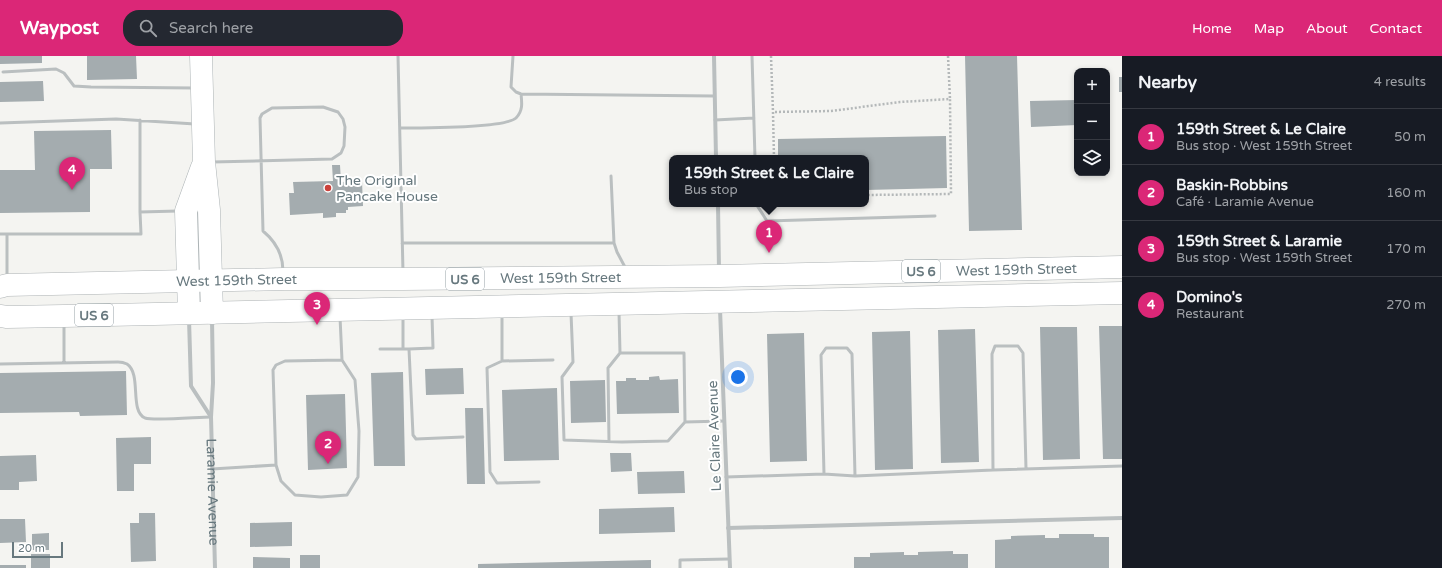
<!DOCTYPE html>
<html lang="en">
<head>
<meta charset="utf-8">
<style>
	body { margin:0; font-family:"Varela Round",sans-serif; background:#242831; color:#f1f3f6 }
	.controls { position:absolute; right:12px; top:12px; display:grid; overflow:hidden; border-radius:8px; box-shadow:0 2px 6px #0003 }
	.controls button { width:36px; height:36px; display:grid; place-items:center; padding:0; border:0; border-bottom:1px solid #363941; background:#171b24; color:#f1f3f6; font:20px sans-serif }
	.scale { position:absolute; left:12px; bottom:10px; width:51px; box-sizing:border-box; padding-left:4px; border:2px solid #67787e; border-top:0; font-size:11px; line-height:14px; white-space:nowrap; color:#67787e; -webkit-text-stroke:3px #fff; paint-order:stroke }
	.you { position:absolute; left:738px; top:321px; width:14px; height:14px; margin:-10px; border:3px solid #fff; border-radius:50%; background:#1a73e8; box-shadow:0 0 0 6px #1a73e833 }
	.badge { display:grid; place-items:center; width:26px; height:26px; border-radius:50%; background:#db2777; color:#fff; font-size:13px; font-weight:700 }
	.pin { position:absolute; translate:-50% -33px; filter:drop-shadow(0 1px 2px #0008) }
	.pin::after { content:''; position:absolute; top:21px; width:14px; height:12px; background:inherit; clip-path:polygon(0 0,100% 0,50% 100%) }
	.popup { position:absolute; left:669px; top:99px; width:200px; height:52px; box-sizing:border-box; display:grid; place-content:center; border-radius:8px; background:#171b24; filter:drop-shadow(0 1px 3px #0005); font-size:13px; white-space:nowrap; color:#9ea1a6 }
	.popup b { font-size:15px; color:#f1f3f6 }
	.popup::after { content:''; position:absolute; left:50%; top:100%; margin-left:-8px; border:8px solid transparent; border-top-color:#171b24 }
	.list { margin:0; padding:0; list-style:none }
	h2 { display:flex; justify-content:space-between; align-items:center; height:52px; margin:0; padding:0 16px; font-size:17px }
	h2 small { font-size:13px; font-weight:400; color:#9ea1a6 }
	.list li { display:grid; grid-template-columns:26px 1fr auto; gap:12px; align-items:center; box-sizing:border-box; height:56px; padding:0 16px; border-top:1px solid #363941 }
	.list b { display:block; font-size:15px; white-space:nowrap }
	.list p { margin:0; font-size:13px; white-space:nowrap; color:#9ea1a6 }
	.list em { font-size:13px; font-style:normal; color:#9ea1a6 }
	.icon { flex:none; width:22px; height:22px; fill:none; stroke:currentColor; stroke-width:2; stroke-linecap:round; stroke-linejoin:round }
	.map { position:relative; flex:none; width:1122px; height:512px; overflow:hidden }
	header { display:flex; align-items:center; gap:24px; box-sizing:border-box; height:56px; padding:0 20px; background:#db2777; color:#fff }
	header strong { font-size:19px }
	nav { display:flex; gap:22px; margin-inline-start:auto; font-size:14px }
	.search { width:280px; height:36px; background:#242831; display:flex; align-items:center; gap:10px; box-sizing:border-box; padding:0 14px; border-radius:16px; color:#9ea1a6; font-size:15px }
	main { display:flex }
	aside { flex:1; background:#171b24 }
	.map>svg:first-child { display:block }
	.building { fill:#a4acaf }
	.lines { fill:none; stroke-linecap:round; stroke-linejoin:round }
	.secondary-casing { stroke:#acb3b5; stroke-width:23 }
	.primary-casing { stroke:#aeb3b5; stroke-width:23 }
	.path { stroke:#b4b8b9; stroke-width:2.5; stroke-dasharray:2 2; stroke-linecap:butt }
	.lane { stroke:#babfc0; stroke-width:3 }
	.street { stroke:#babfc0; stroke-width:4 }
	.secondary { stroke:#fff; stroke-width:22 }
	.primary { stroke:#fff; stroke-width:22 }
	.poi-dot { fill:#cb413b; stroke:#fff; stroke-width:1.5 }
	.labels { text-anchor:middle; stroke-width:4; stroke-linejoin:round; paint-order:stroke }
	.shield { fill:#fff; stroke:#95a0a5; stroke-width:1 }
	.shield-label { font-size:13px; font-weight:bold; fill:#67787e }
	.poi-label { font-size:14px; fill:#67787e; stroke:#fff; text-anchor:start }
	.street-label { font-size:14px; fill:#67787e; stroke:#fff }
</style>
</head>
<body>
<header>
<strong>Waypost</strong>
<div class="search"><svg class="icon" aria-label="search" viewBox="0 0 24 24"><circle cx="10" cy="10" r="6"/><path d="M15 15l6 6"/></svg>Search here</div>
<nav><a>Home</a><a>Map</a><a>About</a><a>Contact</a></nav>
</header>
<main>
<div class="map">
<svg width="1122" height="512" viewBox="0 0 1122 512">
	<rect width="100%" height="100%" fill="#f4f4f1"/>
	<path class="building" d="M0,0H42V7L0,8Z
		M87,0H136L137,23L87,24Z
		M965,0H1017L1022,174L969,175Z
		M1119,21H1122V36H1119Z
		M43,25L44,45L0,46V26Z
		M1077,44V69L1031,71L1030,45Z
		M111,74L112,113H90V156L0,157V114H35L34,75Z
		M946,80L947,132L866,134V102H778V83Z
		M332,109H340L341,126L362,125L363,150L348,151V154H346V157H336V161L323,162V157L290,159L289,137H294L293,126L333,125Z
		M1099,270H1122V403H1103Z
		M1040,271H1077L1080,403L1043,404Z
		M975,273L979,406L941,407L938,274Z
		M910,275L913,413L875,414L872,276Z
		M804,277L807,405L770,406L767,278Z
		M463,312L464,338L426,339L425,313Z
		M126,315L127,359L80,360L79,356L0,357V317Z
		M403,316L405,410H374L371,317Z
		M659,320L660,324L678,323L679,357L617,358L616,325H626V322H636V324H649V321Z
		M605,324L606,366L571,367L570,325Z
		M557,332L559,404L504,405L502,334Z
		M345,338L347,412L308,414L306,339Z
		M465,352H483L485,428H467Z
		M151,381V408H134V435H117L116,382Z
		M610,397H631L632,415L611,416Z
		M36,399L37,425L19,426V434H0V400Z
		M684,415L685,437L638,438L637,416Z
		M674,451L675,476L599,478V453Z
		M139,457H155L156,505L131,506L130,467H139Z
		M0,463H25L26,486L0,487Z
		M292,466V490L250,491V467Z
		M49,477V494H32V478Z
		M1059,478H1094V481H1109V512H995V484L1011,483V480L1045,479V482H1059Z
		M953,495V498H968V512H854V501H870V497L904,496V499H918V496Z
		M31,498H50V512H31Z
		M300,499H320V512H300Z
		M253,501L290,502V512H253Z
		M651,504V512H478V508Z
		M0,509H26V512H0Z"/>
	<g class="lines">
		<defs>
			<path id="secondary" d="M201,0L204,106L209,154L212,257
				M189,257L186,155L202,111"/>
			<g id="primary">
				<path id="s2" d="M0,231L7,229L284,223H403L720,220L1122,211"/>
				<path d="M0,260L7,261L64,260L1122,237"/>
			</g>
		</defs>
		<use href="#secondary" class="secondary-casing"/>
		<use href="#primary" class="primary-casing"/>
		<path class="path" d="M771,0L773,56
			M948,0L950,43
			M774,102L773,56L831,55L900,46L950,43L951,138L866,139"/>
		<path class="lane" d="M398,0L403,216
			M513,0L511,31L516,36L521,38L714,40
			M752,0L755,102
			M3,16L56,13L64,17L74,30L91,31L194,32
			M140,64V156
			M715,64L754,62
			M0,67L116,63L195,68
			M400,72C419,72 505,72 516,62C523,55 522,47 521,38
			M212,106L332,103L341,97L344,90L345,71L343,63L338,56L323,51L272,52L262,58L260,62L263,175C275,185 283,198 283,215
			M611,120L614,187L617,196L626,213
			M756,148L767,165L935,160
			M0,178H141L140,156L178,155
			M402,187H614
			M7,220V178
			M619,256L620,297H684L685,366
			M571,257L573,306L562,321L564,384L622,386L668,385L685,366L724,365
			M502,258V305L487,312L490,416L497,427L539,426
			M403,260V293H409
			M432,260L433,292L409,293L413,379L416,383L463,381
			M380,293H403
			M502,305L553,304
			M64,307V268
			M0,308L118,306C121,306 125,307 127,308C142,318 129,355 145,362C154,365 199,361 211,361
			M609,386L608,312L620,297
			M276,409L281,425L295,439L321,441L347,439L358,421L359,375L355,324L342,304
			M212,413L276,409L273,314L276,309L285,305L342,304L340,261
			M993,414L992,298L995,290H1018L1023,297L1026,413
			M824,418L821,299L826,292H847L852,298L855,420
			M726,421L824,418L855,420L993,414L1122,410
			M680,512V504L729,503"/>
		<g class="street">
			<path d="M714,0L716,102"/>
			<path d="M718,148L719,214"/>
			<path d="M720,253L730,512"/>
			<path d="M189,263L191,330L211,361"/>
			<path id="s1" d="M212,263L213,327L211,361L215,512"/>
			<path d="M728,472L1122,462"/>
		</g>
		<use href="#secondary" class="secondary"/>
		<use href="#primary" class="primary"/>
	</g>
	<circle class="poi-dot" cx="328" cy="132" r="4"/>
	<g class="labels">
		<g class="shield">
			<rect x="902" y="204" width="38" height="22" rx="3"/>
			<rect x="446" y="212" width="38" height="22" rx="3"/>
			<rect x="75" y="248" width="38" height="22" rx="3"/>
		</g>
		<g class="shield-label">
			<text x="921" y="220">US 6</text>
			<text x="465" y="228">US 6</text>
			<text x="94" y="264">US 6</text>
		</g>
		<g class="poi-label">
			<text x="336" y="129">The Original<tspan x="336" dy="16">Pancake House</tspan></text>
		</g>
		<g class="street-label">
			<text dy="5" stroke="none"><textPath href="#s2" startOffset="1017">West 159th Street</textPath></text>
			<text dy="5" stroke="none"><textPath href="#s2" startOffset="561">West 159th Street</textPath></text>
			<text dy="5" stroke="none"><textPath href="#s2" startOffset="237">West 159th Street</textPath></text>
			<text transform="translate(714 380) rotate(-92)" y="5">Le Claire Avenue</text>
			<text dy="5" stroke="none"><textPath href="#s1" startOffset="173">Laramie Avenue</textPath></text>
		</g>
	</g>
</svg>
<div class="controls">
<button>+</button>
<button>−</button>
<button><svg class="icon" aria-label="layers" viewBox="0 0 24 24"><path d="M12 4l9 5-9 5-9-5zM3 14l9 5 9-5"/></svg></button>
</div>
<div class="scale">20 m</div>
<div class="you"></div>
<div class="pin badge" style="left:769px;top:197px">1</div>
<div class="popup"><b>159th Street &amp; Le Claire</b>Bus stop</div>
<div class="pin badge" style="left:328px;top:408px">2</div>
<div class="pin badge" style="left:317px;top:269px">3</div>
<div class="pin badge" style="left:72px;top:134px">4</div>
</div>
<aside>
<h2>Nearby<small>4 results</small></h2>
<ul class="list">
<li><span class="badge">1</span><div><b>159th Street &amp; Le Claire</b><p>Bus stop · West 159th Street</p></div><em>50 m</em></li>
<li><span class="badge">2</span><div><b>Baskin-Robbins</b><p>Café · Laramie Avenue</p></div><em>160 m</em></li>
<li><span class="badge">3</span><div><b>159th Street &amp; Laramie</b><p>Bus stop · West 159th Street</p></div><em>170 m</em></li>
<li><span class="badge">4</span><div><b>Domino's</b><p>Restaurant</p></div><em>270 m</em></li>
</ul>
</aside>
</main>
</body>
</html>
